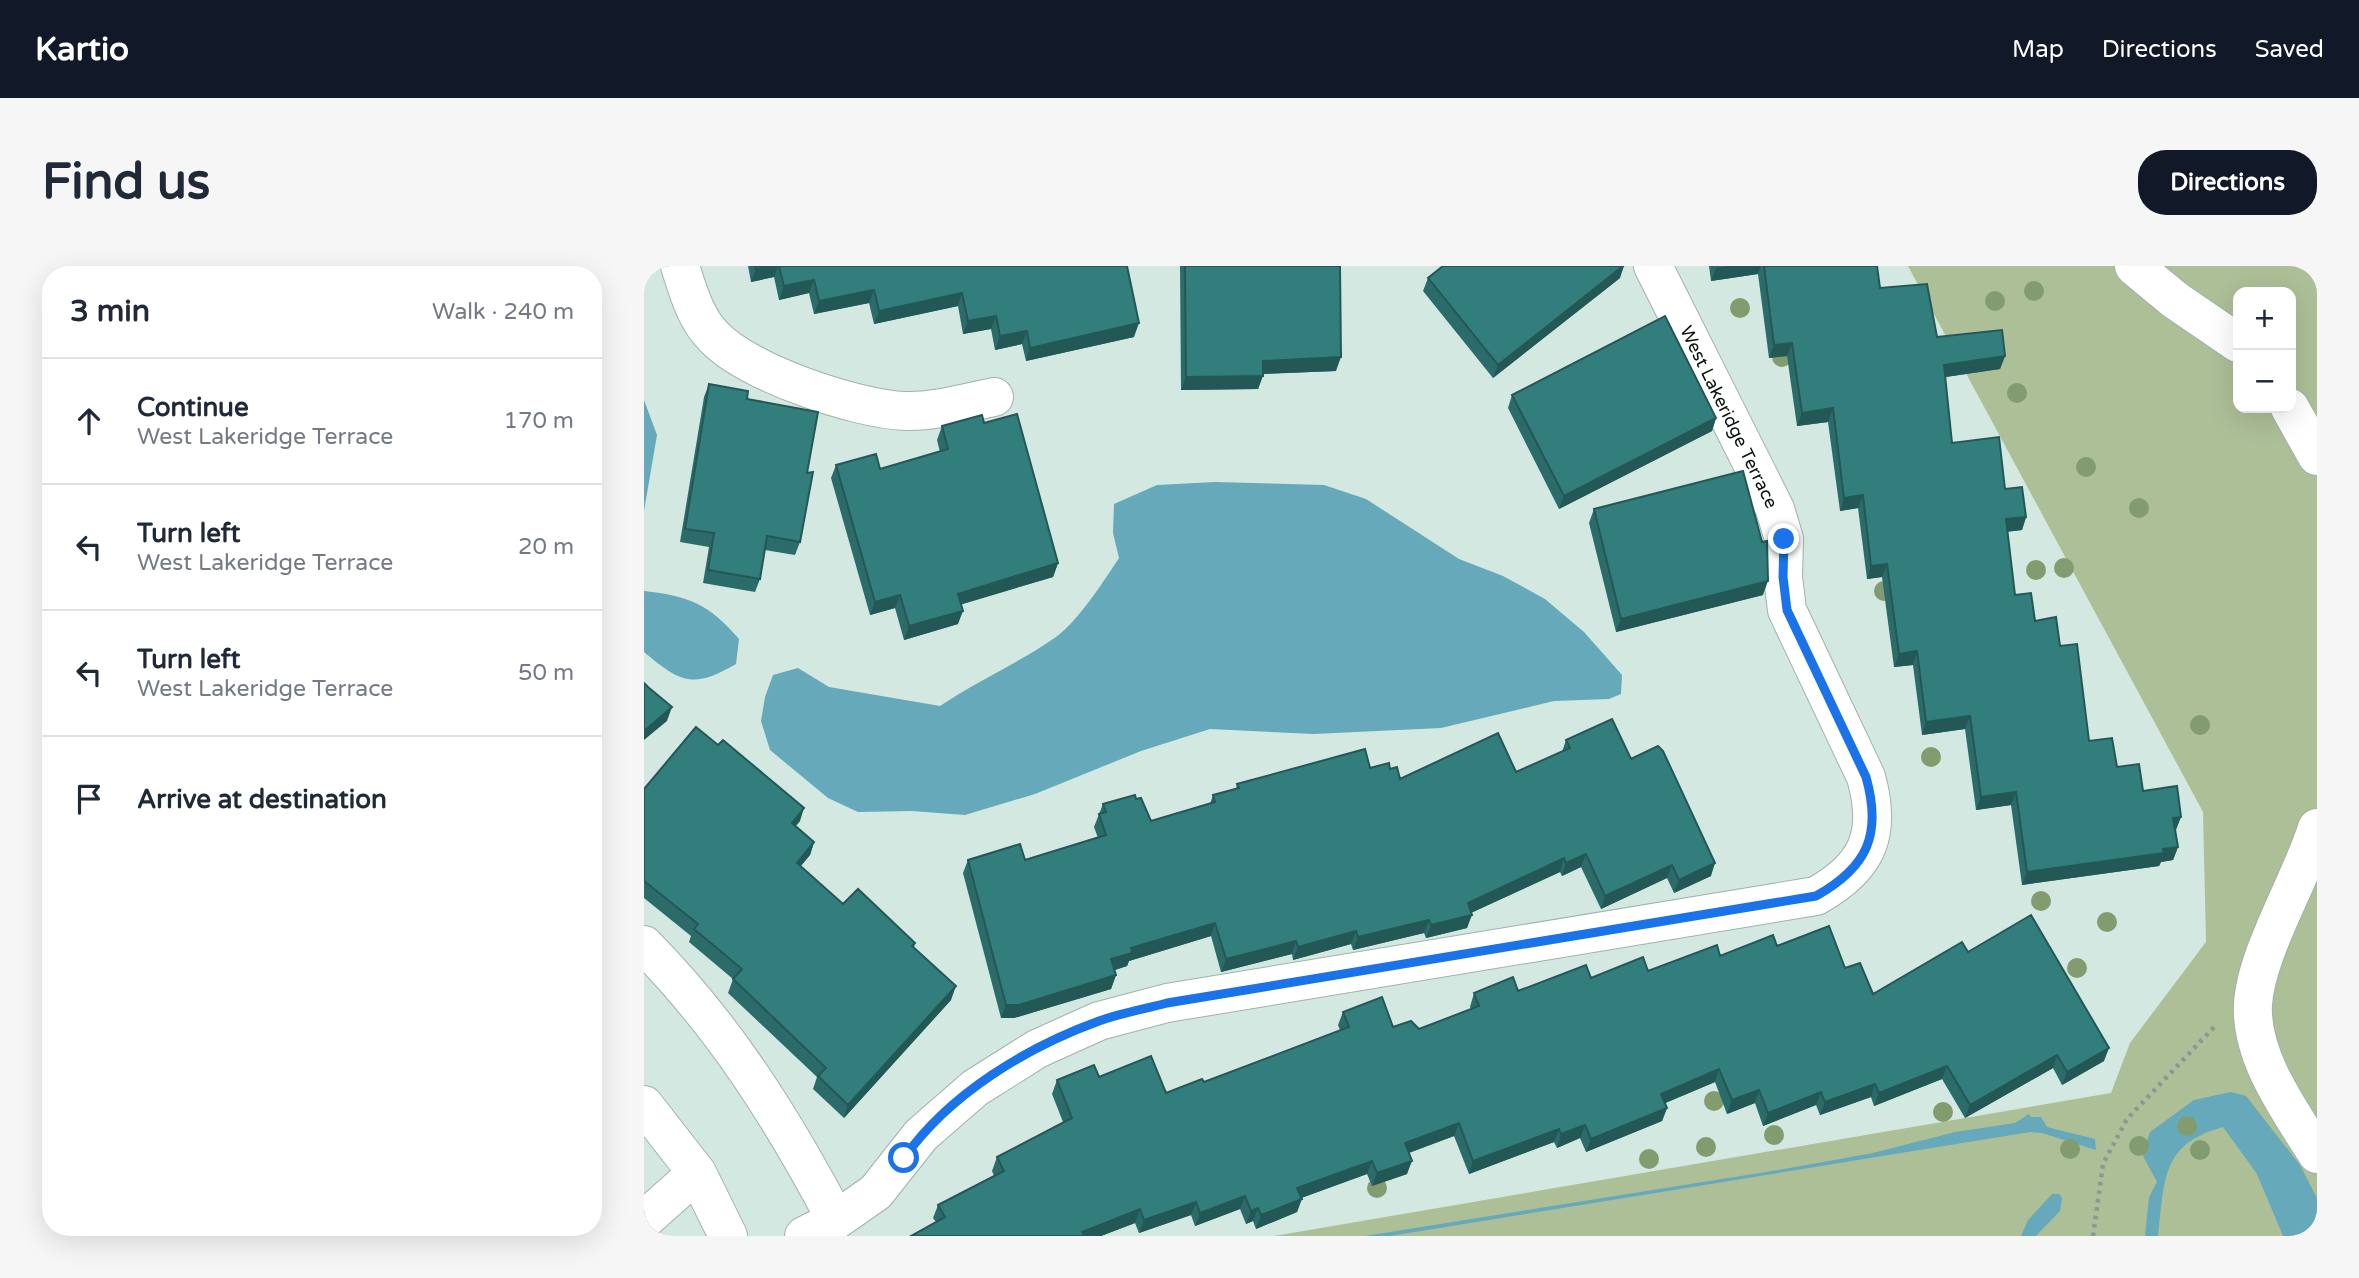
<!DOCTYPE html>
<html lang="en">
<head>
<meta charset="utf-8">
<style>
	body { margin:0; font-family:"Varela Round",sans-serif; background:#f6f6f7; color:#1f2937 }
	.controls { position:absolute; right:21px; top:21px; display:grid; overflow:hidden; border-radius:14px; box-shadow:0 7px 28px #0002 }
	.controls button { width:63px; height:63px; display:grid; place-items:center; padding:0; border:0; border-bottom:2px solid #e0e1e3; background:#fff; color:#1f2937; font:35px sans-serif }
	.stop { position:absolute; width:21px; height:21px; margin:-16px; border:5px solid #1a73e8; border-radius:50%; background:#fff }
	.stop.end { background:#1a73e8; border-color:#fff; box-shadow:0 2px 7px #0008 }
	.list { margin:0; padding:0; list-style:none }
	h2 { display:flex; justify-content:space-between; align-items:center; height:91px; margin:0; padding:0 28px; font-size:30px }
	h2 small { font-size:23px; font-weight:400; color:#747a83 }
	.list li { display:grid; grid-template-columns:46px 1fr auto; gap:21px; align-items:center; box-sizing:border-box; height:126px; padding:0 28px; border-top:2px solid #e0e1e3 }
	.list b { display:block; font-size:26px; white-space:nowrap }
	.list p { margin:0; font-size:23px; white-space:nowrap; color:#747a83 }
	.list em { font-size:23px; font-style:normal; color:#747a83 }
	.icon { flex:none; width:38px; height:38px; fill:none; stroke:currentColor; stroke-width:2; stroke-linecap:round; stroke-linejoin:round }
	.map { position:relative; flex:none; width:1673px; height:970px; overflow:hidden; border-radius:28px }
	header { display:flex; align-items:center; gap:42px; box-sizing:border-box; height:98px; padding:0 35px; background:#111827; color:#fff }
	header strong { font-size:33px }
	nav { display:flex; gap:38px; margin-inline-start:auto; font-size:24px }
	.intro { display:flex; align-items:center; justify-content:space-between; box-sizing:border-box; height:168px; padding:0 42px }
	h1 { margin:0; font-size:49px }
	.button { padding:18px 32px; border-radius:28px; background:#111827; color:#fff; font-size:24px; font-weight:700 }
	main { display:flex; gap:42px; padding:0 42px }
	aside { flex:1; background:#fff; border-radius:28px; box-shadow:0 7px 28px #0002 }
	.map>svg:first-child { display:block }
	.green { fill:#adbf97; fill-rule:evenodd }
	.water { fill:#65a9ba }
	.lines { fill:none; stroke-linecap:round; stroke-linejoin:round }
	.minor-casing { stroke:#9eb3ab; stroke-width:40 }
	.path { stroke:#889993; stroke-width:4.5; stroke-dasharray:3.5 5; stroke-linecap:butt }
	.minor { stroke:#fff; stroke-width:38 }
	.tree { fill:#839c6f }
	.wall { fill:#2b6c6b }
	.shaded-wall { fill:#235857 }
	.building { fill:#327e7c; stroke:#235857; stroke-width:2 }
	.route { stroke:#1a73e8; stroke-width:9 }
	.labels { text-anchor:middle; stroke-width:5; stroke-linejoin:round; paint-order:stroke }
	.street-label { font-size:18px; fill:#09110e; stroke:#fff }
</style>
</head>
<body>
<header>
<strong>Kartio</strong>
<nav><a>Map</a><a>Directions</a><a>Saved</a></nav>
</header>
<div class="intro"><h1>Find us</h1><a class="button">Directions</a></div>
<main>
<aside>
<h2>3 min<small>Walk · 240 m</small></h2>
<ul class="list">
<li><svg class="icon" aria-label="ahead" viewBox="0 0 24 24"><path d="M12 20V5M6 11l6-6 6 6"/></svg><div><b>Continue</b><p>West Lakeridge Terrace</p></div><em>170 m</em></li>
<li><svg class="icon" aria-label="left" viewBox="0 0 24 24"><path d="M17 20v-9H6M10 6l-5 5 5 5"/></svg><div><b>Turn left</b><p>West Lakeridge Terrace</p></div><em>20 m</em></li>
<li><svg class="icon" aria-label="left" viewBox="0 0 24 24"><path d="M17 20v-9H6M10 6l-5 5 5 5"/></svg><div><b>Turn left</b><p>West Lakeridge Terrace</p></div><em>50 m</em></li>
<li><svg class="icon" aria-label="arrive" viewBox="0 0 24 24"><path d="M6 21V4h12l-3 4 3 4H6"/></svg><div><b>Arrive at destination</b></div></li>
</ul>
</aside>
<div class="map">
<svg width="1673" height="970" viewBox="0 0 1673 970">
	<rect width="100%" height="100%" fill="#d2e8e0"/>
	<path class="green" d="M1264,0H1673V970H630L1467,827L1486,777L1562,676L1559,546ZM1594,26H1647V142H1594Z"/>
	<path class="water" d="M0,134L13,169L0,245Z
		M571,216L680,219L722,233L815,293L859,310L901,333L940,366L978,409L977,428L965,433L910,435L797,462L670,468L566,463L497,485L391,528L321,549L268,545L214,546L184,532L126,484L117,455L121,431L129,409L154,402L185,421L296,440C333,415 375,397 412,371C434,355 460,315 475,292L469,267L470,238L513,219Z
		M0,325C45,330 65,338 95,373L92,398C49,423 37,417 0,386Z
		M1587,826L1602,830L1656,899L1673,932V970H1639L1613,908L1579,861C1516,878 1521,915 1514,970H1501L1505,931L1513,916L1498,888L1506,866L1550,834Z
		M1385,848L1387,851H1397L1403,861L1451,873L1452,884L1398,867L1386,866L746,970H721L1140,903L1229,887L1311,866L1371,857Z
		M1408,928H1415L1418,932L1416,945L1392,970H1377L1384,954Z"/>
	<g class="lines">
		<defs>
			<path id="minor" d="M36,0C44,25 51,52 70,71C104,107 212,143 261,145C290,146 321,137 350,131
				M1490,0L1531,34L1594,77
				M1646,142L1673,190
				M1673,562C1657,614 1612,687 1609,738C1606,791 1646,845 1673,888
				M0,679C81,761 138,852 192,954
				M0,839L53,907L84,970
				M0,954L53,907
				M160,970L192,954L232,926L277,869L331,822L393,783L455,755L523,737L1172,630C1224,601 1238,568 1222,511L1143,344L1139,311L1140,273L1131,243L1009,0"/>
		</defs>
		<use href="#minor" class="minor-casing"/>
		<path class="path" d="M1449,970L1459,898L1483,853L1573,758"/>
		<use href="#minor" class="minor"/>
	</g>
	<g class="tree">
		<circle cx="1390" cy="25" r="10"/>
		<circle cx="1351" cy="35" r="10"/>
		<circle cx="1096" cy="42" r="10"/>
		<circle cx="1138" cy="91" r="10"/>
		<circle cx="1373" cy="127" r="10"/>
		<circle cx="1442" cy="201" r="10"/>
		<circle cx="1495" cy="242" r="10"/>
		<circle cx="1420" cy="302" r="10"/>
		<circle cx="1392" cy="304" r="10"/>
		<circle cx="1240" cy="325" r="10"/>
		<circle cx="1556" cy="459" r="10"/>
		<circle cx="1287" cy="491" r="10"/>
		<circle cx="1397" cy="635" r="10"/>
		<circle cx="1463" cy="656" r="10"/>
		<circle cx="1433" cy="702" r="10"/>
		<circle cx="1070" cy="835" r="10"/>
		<circle cx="1299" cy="846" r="10"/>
		<circle cx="1543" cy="860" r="10"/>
		<circle cx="1130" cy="869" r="10"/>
		<circle cx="1495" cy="880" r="10"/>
		<circle cx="1062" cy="881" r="10"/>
		<circle cx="1426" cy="883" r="10"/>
		<circle cx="1556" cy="884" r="10"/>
		<circle cx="1005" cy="893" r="10"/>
		<circle cx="733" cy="922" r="10"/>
	</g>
	<path class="wall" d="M104,0H483L490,71L382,95L378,78L351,84L347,63L319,68L314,40L230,58L225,37L170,48L165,27L135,34L130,11L107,16Z
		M536,0H696L692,105L619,108L614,123L537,124Z
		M1065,0H1233L1236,22L1293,71L1361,90L1356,103L1301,111L1308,177L1361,223L1382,251L1378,264L1363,266L1371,329L1391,355L1416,380L1445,475L1499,525L1537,551L1531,564L1534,581L1529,594L1517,596L1515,600L1378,619L1367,539L1332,544L1321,463L1278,469L1269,399L1250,401L1238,311L1223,313L1214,242L1196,245L1184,156L1153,160L1143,90L1125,92L1114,8L1067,15Z
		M784,12H976L849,112L779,25Z
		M65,118L103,133L163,207L156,276L151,289L121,284L116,313L111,326L59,317L65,281L36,276L60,131Z
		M868,129L1072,152L1068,165L915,243L864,142Z
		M340,157L414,297L409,311L317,338L314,358L260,374L251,342L226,349L187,212L192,199L236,203L296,186L293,174L298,160Z
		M950,243L1119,329L972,366L945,257Z
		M922,474L987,493L1067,610L1030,627L1023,612L957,643L937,601L918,610L916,606L827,647L823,662L782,672L780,667L709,684L707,678L649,694L648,688L577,706L567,670L485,695L483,700L470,704L472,709L467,723L370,752H357L319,607L324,594H381L454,572L450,561L459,538L492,533L507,555L566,538L569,529L592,523L593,518L726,502L746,503L756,513L872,506L918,486Z
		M0,523L156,555L151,560L170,576L166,589L157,600L199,638L271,677L270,682L307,734L200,852L169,823L173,811L84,727L89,713L45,676L47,670L0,632Z
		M1133,680L1201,702L1229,728L1324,686L1460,795L1418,819L1409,802L1321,852L1298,813L1230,840L1227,831L1176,849L1172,839L1119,860L1111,837L1083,848L1071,816L1021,837L1023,842L1018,855L942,886L936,872L913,882L910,876L825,908L810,870L765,887L763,908L728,920L723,908L657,932L653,946L612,963L609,955L602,958L596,943L551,960L547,949L495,967L491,957L457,970H267L292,956L289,952L294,939L350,910L348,905L353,891L419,856L408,828L413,814L455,811L522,827L560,816L696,764L694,759L699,746L749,761L775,763L827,743L826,741L830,727L874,725L947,712L1004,705L1076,690Z"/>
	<path class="shaded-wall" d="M125,0H134L130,11L107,16L112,3Z
		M979,0H980L976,12L849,112L854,99Z
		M1085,0H1117L1114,8L1067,15L1072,2Z
		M170,14L165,27L135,34L140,20Z
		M230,24L225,37L170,48L175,35Z
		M318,27L314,40L230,58L235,45Z
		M352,50L347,63L319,68L324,55Z
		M495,57L490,71L382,95L386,82Z
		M383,65L378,78L351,84L356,70Z
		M1148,77L1143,90L1125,92L1130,79Z
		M1361,90L1356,103L1295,112L1300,99Z
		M697,91L692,105L614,108L619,95Z
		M619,110L614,123L537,124L542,111Z
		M1189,142L1184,156L1153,160L1158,147Z
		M1072,152L1068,165L915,243L920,230Z
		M1219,229L1214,242L1196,245L1200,232Z
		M1382,251L1378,264L1357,266L1362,253Z
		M414,297L409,311L309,341L314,328Z
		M1243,298L1238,311L1223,313L1227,300Z
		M1124,315L1119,329L972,366L977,353Z
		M256,329L251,342L226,349L231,336Z
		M319,345L314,358L260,374L265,360Z
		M1273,385L1269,399L1250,401L1255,388Z
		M28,441L23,455L0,474V465Z
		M1326,450L1321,463L1278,469L1282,456Z
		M1372,526L1367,539L1332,544L1337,531Z
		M160,542L156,555L143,571L148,557Z
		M1537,551L1532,564L1525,565L1529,552Z
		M170,576L166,589L148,610L153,597Z
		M1534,581L1529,594L1517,596L1515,600L1378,619L1383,606Z
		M942,588L937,601L918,610L922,597Z
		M920,592L916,606L820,650L824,637Z
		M1071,597L1067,610L1030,627L1035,614Z
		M1028,599L1023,612L957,643L961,630Z
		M828,649L823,662L782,672L787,659Z
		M785,654L780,667L709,684L714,671Z
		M571,657L567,670L485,695L483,700L462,707L467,693L487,682Z
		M712,665L707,678L649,694L654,681Z
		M652,675L648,688L577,706L582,693Z
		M472,709L467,723L370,752H357L362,739Z
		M312,720L307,734L200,852L204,839Z
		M1465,782L1460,795L1418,819L1423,806Z
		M1413,789L1409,802L1321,852L1326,839Z
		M1303,800L1298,813L1230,840L1235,827Z
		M1075,803L1071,816L1012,841L1017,828Z
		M1231,818L1227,831L1176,849L1181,836Z
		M1115,824L1111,837L1083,848L1088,834Z
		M1177,826L1172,839L1119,860L1124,847Z
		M1023,842L1018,855L942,886L947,873Z
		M815,857L810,870L756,890L761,877Z
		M941,859L936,872L913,882L917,868Z
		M915,863L910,876L825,908L829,895Z
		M728,895L723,908L649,935L653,922Z
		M768,895L763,908L728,920L733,907Z
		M601,930L596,943L551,960L556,947Z
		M658,933L653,946L612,963L617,949Z
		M552,936L547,949L495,967L500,954Z
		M614,942L609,955L602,958L607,945Z
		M496,943L491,957L457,970H436L438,966Z"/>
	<path class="building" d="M111,0H125L112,3Z
		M135,0H483L495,57L386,82L383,65L356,70L352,50L324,55L318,27L235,45L230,24L175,35L170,14L140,20Z
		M541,0H696L697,91L619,95V110L542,111Z
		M799,0H979L854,99L784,12Z
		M1120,0H1233L1236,22L1283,18L1293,71L1358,64L1361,90L1300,99L1308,177L1355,171L1361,223L1378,221L1382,251L1362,253L1371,329L1387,327L1391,355L1412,351L1416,380L1433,378L1445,475L1468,472L1473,501L1495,498L1499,525L1533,520L1537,551L1529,552L1534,581L1519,583L1520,587L1383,606L1372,526L1337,531L1326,450L1282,456L1273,385L1255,388L1243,298L1227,300L1219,229L1200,232L1189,142L1158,147L1148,77L1130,79Z
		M1021,50L1072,152L920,230L868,129Z
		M65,118L104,125L103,133L174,146L163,207L169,206L156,276L123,270L116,313L64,304L70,267L41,263Z
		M373,148L414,297L314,328L319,345L265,360L256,329L231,336L192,199L232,188L236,203L304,183L298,160L338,149L340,157Z
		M1099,205L1118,276L1123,275L1124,315L977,353L950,243Z
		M0,417L4,421L28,441L0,465Z
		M968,453L987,493L1014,480L1019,485L1071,597L1035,614L1028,599L961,630L942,588L922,597L920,592L824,637L828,649L787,659L785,654L714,671L712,665L654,681L652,675L582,693L571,657L487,682L488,687L467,693L472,709L375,739H362L324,594L376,578L381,594L462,569L455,548L462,546L459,538L491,529L492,533L497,532L507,555L571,536L569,529L595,522L593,518L721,483L726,502L745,497L746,503L753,501L756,513L854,467L872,506L926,482L922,474Z
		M52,461L74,479L79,474L160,542L148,557L170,576L153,597L199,638L214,623L271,677L268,680L312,720L204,839L174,810L182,802L89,713L98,703L50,663L54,658L0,615V523Z
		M1387,649L1465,782L1423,806L1413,789L1326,839L1303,800L1235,827L1231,818L1181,836L1177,826L1124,847L1115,824L1088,834L1075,803L1017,828L1023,842L947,873L941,859L917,868L915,863L829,895L815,857L761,877L768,895L733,907L728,895L653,922L658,933L617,949L614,942L607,945L601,930L556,947L552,936L500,954L496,943L438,966L440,970H267L301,951L294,939L360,905L353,891L428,852L413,814L450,799L455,811L507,790L522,827L558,813L560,816L705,761L699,746L738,731L749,761L767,755L775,763L835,740L830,727L869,711L874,725L942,699L947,712L999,691L1004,705L1073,679L1076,690L1129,669L1133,680L1185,660L1201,702L1216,697L1229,728L1318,676L1324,686Z"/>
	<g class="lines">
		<path class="route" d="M260,892C305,828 383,781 455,755C477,747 501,743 523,737L1172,630C1224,601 1238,568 1222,511L1143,344L1139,311L1140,273"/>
	</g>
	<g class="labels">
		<g class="street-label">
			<text transform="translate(1085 151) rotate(64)" y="6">West Lakeridge Terrace</text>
		</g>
	</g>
</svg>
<div class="controls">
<button>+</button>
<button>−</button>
</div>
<div class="stop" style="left:260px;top:892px"></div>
<div class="stop end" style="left:1140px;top:273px"></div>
</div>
</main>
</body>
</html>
